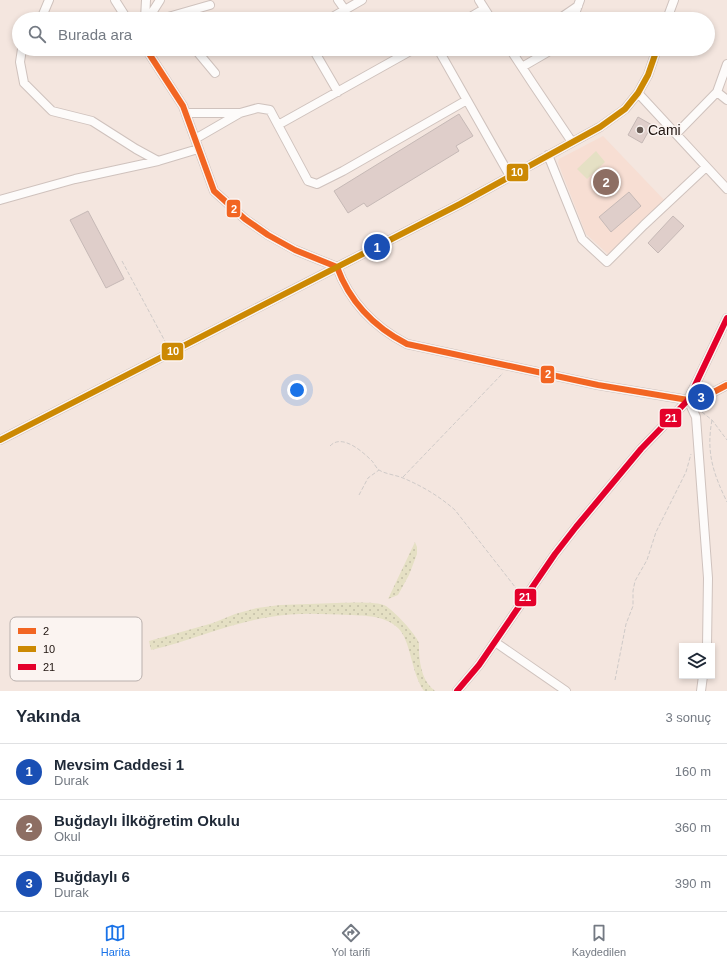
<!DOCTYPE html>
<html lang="tr">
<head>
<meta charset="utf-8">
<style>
	body { margin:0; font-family:Arial,sans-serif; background:#f2f2f3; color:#1f2937 }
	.controls { position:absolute; right:12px; bottom:12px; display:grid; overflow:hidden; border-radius:0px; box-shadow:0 2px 6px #0003 }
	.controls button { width:36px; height:36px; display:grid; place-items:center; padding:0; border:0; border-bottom:1px solid #e0e1e3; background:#fff; color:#1f2937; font:20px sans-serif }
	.you { position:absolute; left:297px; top:390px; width:14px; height:14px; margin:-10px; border:3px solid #fff; border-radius:50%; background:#1a73e8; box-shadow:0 0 0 6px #1a73e833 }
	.badge { display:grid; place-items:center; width:26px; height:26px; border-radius:50%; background:#1a73e8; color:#fff; font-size:13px; font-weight:700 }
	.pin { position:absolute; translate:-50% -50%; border:2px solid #fff; box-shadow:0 1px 4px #0006 }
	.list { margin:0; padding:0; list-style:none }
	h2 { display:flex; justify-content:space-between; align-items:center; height:52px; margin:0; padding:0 16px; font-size:17px }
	h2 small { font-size:13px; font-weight:400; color:#747a83 }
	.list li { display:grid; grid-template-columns:26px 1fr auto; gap:12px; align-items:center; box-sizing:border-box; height:56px; padding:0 16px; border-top:1px solid #e0e1e3 }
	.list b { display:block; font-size:15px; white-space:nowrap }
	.list p { margin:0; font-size:13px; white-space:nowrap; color:#747a83 }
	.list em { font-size:13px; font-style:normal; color:#747a83 }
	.icon { flex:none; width:22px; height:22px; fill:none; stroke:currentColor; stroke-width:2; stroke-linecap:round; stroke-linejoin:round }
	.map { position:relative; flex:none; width:727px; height:691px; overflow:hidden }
	.search { position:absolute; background:#fff; box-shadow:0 2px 6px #0003; left:12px; right:12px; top:12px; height:44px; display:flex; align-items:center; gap:10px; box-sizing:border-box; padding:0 14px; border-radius:22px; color:#747a83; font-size:15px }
	.sheet { height:220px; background:#fff }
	nav { display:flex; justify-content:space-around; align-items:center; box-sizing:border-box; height:56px; border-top:1px solid #e0e1e3; background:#fff; font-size:11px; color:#747a83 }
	nav a { display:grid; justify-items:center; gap:2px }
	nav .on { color:#1a73e8 }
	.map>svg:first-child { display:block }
	.built { fill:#f7ded3 }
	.grass { fill:url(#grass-dots) }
	.pitch { fill:#e5e0c4 }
	.building { fill:#dfceca; stroke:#c6b9b6 }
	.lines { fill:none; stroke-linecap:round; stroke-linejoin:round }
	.minor-casing { stroke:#cfc2bd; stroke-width:10 }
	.path { stroke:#cfcac8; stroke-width:1; stroke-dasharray:4 2; stroke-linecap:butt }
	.minor { stroke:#fdfbfa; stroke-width:8 }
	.bus-1-casing { stroke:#fbf4f1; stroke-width:9 }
	.bus-2-casing { stroke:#fbf4f1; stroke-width:9 }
	.bus-3-casing { stroke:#fbf4f1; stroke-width:9 }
	.bus-1 { stroke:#f26522; stroke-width:6 }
	.bus-2 { stroke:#cc8903; stroke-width:6 }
	.bus-3 { stroke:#e4002b; stroke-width:6 }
	.poi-dot { fill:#695d57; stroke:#fbf4f1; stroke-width:1.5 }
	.labels { text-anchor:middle; stroke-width:3; stroke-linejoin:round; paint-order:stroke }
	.poi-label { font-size:14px; fill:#1e130e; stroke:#fbf4f1; text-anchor:start }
	.key { fill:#fbf4f1; stroke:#b9b0ad; stroke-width:1 }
	.key-label { font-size:11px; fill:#1e130e }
	.line-badge { stroke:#fbf4f1; stroke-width:1.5 }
	.badge-label { font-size:11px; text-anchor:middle; font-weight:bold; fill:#fff }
</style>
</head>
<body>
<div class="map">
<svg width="727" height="691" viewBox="0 0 727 691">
	<defs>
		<pattern id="grass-dots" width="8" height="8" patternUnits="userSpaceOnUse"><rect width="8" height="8" fill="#e5e0c4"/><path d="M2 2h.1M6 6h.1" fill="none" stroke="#c4bfa7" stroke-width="1.8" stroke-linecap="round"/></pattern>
	</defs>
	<rect width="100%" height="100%" fill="#f4e6df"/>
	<path class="built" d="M603,136L665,201L609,255L586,234L558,163L559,159Z"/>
	<path class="grass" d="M415,542L417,547V554L409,575L398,595L388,599Z
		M336,603C347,603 377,601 386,606C394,611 416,634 419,643C419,646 419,650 419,652C420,667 423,682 435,691H424C411,673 411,640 398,628C384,615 366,616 349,615C323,614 297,612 270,617C230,623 191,641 151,650L149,641L213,623L235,614L257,608L280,605Z"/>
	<path class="pitch" d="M596,151L605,162L587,179L577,169Z"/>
	<path class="building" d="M459,114L473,136L456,146L459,151L367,207L364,203L348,213L334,191Z
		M638,117L652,125L642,143L628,135Z
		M629,192L641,206L611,232L599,217Z
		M88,211L124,279L106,288L70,220Z
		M673,216L684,226L658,253L648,243Z"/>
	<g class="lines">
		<defs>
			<path id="minor" d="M115,0L127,19
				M338,0L345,10
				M479,0L491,19
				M41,19L49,0
				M145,19L146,0
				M148,19L160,0
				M161,19L210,5
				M329,19L362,0
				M467,19L484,9
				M559,19L578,6
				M573,19L580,0
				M667,19L674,0
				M22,49L20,62L24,83L52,111L92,121L136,149L158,161L198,149
				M146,49L183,106L214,191L245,219L268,235L295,250L337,267C350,303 374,327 407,344L598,385L688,400L708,395L727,385
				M195,49L215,73
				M313,49L338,92
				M414,49L278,125L308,181L317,184L343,171L467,100
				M438,49L510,176
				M510,49L533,84L572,142
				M522,67L553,49
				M717,92L727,100
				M638,93L727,189
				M186,113H240
				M676,134L717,92L727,64
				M195,139L240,113L258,108L270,110L278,125
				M548,155L582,239L607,262L644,225L706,167
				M0,200L75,179L158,161
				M688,400L696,417L708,578L707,646
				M0,440L460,204L600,127L625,109L638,93L648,75L657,49
				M495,642L566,691
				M457,691L479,665L555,554L576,527L641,449L688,400L727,318
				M701,691L703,676"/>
		</defs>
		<use href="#minor" class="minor-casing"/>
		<path class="path" d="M122,261L167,345
			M702,412L712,420L727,440
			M712,420C706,452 713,473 727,502
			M330,446C342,433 363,452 372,461C374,463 376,468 379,470C385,474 396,475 403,478C422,486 439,496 455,510L519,592
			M403,477L503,373
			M359,495L368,478L379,470
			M615,680L626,624L633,606V591L635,581L647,560L656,532L686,472L691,454"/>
		<use href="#minor" class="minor"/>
		<defs>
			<path id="bus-1" d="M146,49L183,106L214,191L245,219L268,235L295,250L337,267C350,303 374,327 407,344L598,385L688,400L708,395L727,385"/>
			<path id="bus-2" d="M0,440L460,204L600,127L625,109L638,93L648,75L657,49"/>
			<path id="bus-3" d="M457,691L479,665L555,554L576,527L641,449L688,400L727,318"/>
		</defs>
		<use href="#bus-1" class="bus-1-casing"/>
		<use href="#bus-2" class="bus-2-casing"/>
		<use href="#bus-3" class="bus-3-casing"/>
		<use href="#bus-1" class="bus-1"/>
		<use href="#bus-2" class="bus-2"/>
		<use href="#bus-3" class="bus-3"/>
	</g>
	<circle class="poi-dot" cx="640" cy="130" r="4"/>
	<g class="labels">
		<g class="poi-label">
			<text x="648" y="135">Cami</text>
		</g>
	</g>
	<rect x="10" y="617" width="132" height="64" rx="6" class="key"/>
	<rect x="18" y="628" width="18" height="6" fill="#f26522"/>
	<rect x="18" y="646" width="18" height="6" fill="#cc8903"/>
	<rect x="18" y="664" width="18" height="6" fill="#e4002b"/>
	<g class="key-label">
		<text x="43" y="635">2</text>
		<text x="43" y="653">10</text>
		<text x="43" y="671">21</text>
	</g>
	<g class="line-badge">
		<rect x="506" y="163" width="23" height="19" rx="4" fill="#cc8903"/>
		<rect x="226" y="199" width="15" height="19" rx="4" fill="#f26522"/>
		<rect x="161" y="342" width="23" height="19" rx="4" fill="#cc8903"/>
		<rect x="540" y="365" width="15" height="19" rx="4" fill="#f26522"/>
		<rect x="659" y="408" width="23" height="20" rx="4" fill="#e4002b"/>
		<rect x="514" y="588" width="23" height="19" rx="4" fill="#e4002b"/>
	</g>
	<g class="badge-label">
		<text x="517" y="176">10</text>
		<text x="234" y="213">2</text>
		<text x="173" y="355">10</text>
		<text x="548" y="378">2</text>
		<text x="671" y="422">21</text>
		<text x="525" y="601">21</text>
	</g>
</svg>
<div class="controls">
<button><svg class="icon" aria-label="layers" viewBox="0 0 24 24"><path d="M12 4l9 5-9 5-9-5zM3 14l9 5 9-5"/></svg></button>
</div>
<div class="you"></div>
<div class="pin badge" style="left:377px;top:247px;background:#1a4fb4">1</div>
<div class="pin badge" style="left:606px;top:182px;background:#8d6e63">2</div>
<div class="pin badge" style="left:701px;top:397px;background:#1a4fb4">3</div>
<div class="search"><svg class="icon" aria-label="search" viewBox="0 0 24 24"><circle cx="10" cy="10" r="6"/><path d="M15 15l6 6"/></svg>Burada ara</div>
</div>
<section class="sheet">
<h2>Yakında<small>3 sonuç</small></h2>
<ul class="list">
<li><span class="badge" style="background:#1a4fb4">1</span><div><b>Mevsim Caddesi 1</b><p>Durak</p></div><em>160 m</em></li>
<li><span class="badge" style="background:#8d6e63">2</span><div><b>Buğdaylı İlköğretim Okulu</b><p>Okul</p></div><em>360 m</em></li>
<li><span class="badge" style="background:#1a4fb4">3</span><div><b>Buğdaylı 6</b><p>Durak</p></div><em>390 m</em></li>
</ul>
</section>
<nav>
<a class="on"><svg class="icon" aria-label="map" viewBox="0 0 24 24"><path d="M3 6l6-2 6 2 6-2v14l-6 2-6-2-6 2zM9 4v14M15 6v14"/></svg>Harita</a>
<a><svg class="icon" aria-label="directions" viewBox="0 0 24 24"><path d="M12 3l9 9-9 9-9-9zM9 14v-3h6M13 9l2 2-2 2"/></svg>Yol tarifi</a>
<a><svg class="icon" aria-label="saved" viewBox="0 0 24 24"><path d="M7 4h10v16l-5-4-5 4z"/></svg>Kaydedilen</a>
</nav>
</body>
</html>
